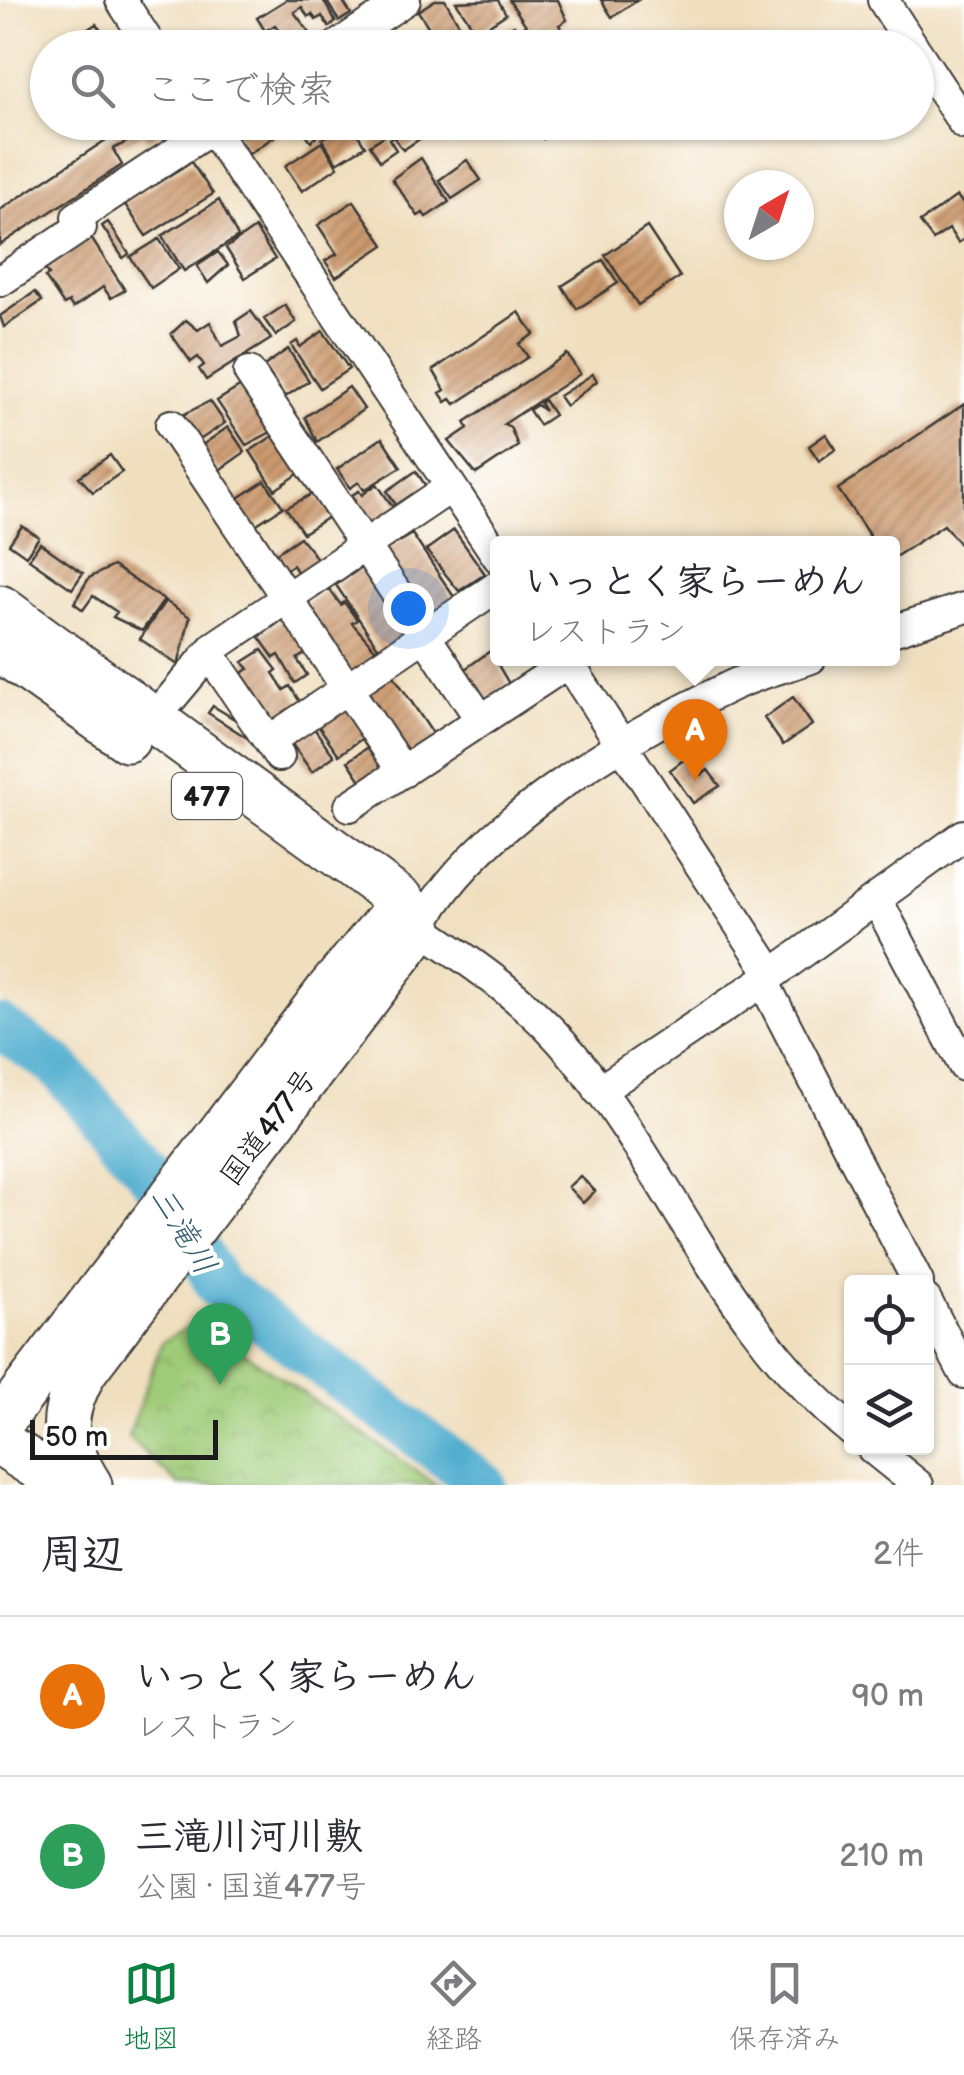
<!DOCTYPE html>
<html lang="ja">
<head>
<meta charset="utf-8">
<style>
	body { margin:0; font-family:"Balsamiq Sans","Klee One",sans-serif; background:#f2f2f3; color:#2b2b33 }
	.controls { position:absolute; right:30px; bottom:30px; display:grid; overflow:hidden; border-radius:10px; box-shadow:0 2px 8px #0004 }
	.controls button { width:90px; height:90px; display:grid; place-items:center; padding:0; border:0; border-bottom:2px solid #e1e1e2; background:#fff; color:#2b2b33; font:50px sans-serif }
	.compass { position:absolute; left:724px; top:170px; width:90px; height:90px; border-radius:50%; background:#fff; box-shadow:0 2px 8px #0004; rotate:39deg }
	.scale { position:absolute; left:30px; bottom:25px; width:188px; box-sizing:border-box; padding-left:10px; border:5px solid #1c1c1c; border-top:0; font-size:28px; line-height:35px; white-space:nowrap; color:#1c1c1c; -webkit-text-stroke:8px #fff; paint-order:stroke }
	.you { position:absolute; left:408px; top:608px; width:35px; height:35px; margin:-25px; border:8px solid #fff; border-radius:50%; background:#1a73e8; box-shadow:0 0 0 15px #1a73e833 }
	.badge { display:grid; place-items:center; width:65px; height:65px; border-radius:50%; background:#0b8043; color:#fff; font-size:32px; font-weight:700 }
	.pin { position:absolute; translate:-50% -82px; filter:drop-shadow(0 2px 5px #0008) }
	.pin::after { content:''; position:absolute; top:52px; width:35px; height:30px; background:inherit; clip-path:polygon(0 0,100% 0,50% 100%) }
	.popup { position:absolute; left:490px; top:536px; width:410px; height:130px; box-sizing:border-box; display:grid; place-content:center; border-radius:10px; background:#fff; filter:drop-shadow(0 2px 8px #0005); font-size:32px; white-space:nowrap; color:#7c7c81 }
	.popup b { font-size:38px; color:#2b2b33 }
	.popup::after { content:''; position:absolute; left:50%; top:100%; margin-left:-20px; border:20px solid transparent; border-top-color:#fff }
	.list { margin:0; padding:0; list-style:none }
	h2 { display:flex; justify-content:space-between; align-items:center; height:130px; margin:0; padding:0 40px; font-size:42px }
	h2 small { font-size:32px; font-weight:400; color:#7c7c81 }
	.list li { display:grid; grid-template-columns:65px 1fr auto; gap:30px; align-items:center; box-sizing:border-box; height:160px; padding:0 40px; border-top:2px solid #e1e1e2 }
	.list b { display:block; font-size:38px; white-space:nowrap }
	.list p { margin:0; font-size:32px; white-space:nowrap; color:#7c7c81 }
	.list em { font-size:32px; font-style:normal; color:#7c7c81 }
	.icon { flex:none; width:55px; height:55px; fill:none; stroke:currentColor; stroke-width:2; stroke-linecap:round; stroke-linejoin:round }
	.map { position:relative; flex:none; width:964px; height:1485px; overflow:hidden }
	.search { position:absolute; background:#fff; box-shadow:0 2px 8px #0004; left:30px; right:30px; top:30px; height:110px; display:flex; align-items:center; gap:25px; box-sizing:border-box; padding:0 35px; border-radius:55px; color:#7c7c81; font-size:38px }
	.sheet { height:450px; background:#fff }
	nav { display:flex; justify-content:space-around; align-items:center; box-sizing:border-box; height:140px; border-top:2px solid #e1e1e2; background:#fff; font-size:28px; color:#7c7c81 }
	nav a { display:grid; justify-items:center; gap:5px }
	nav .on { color:#0b8043 }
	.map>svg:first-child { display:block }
	.park { fill:url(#park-crowns); stroke:#5e744a; stroke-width:2.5 }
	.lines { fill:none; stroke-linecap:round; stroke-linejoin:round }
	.stream { stroke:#51aecf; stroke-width:8 }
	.river { stroke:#51aecf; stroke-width:45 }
	.building { fill:url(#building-hatch) }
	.minor-casing { stroke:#3c3934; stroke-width:34 }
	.highway-casing { stroke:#3c3934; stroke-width:49 }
	.minor { stroke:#fff; stroke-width:30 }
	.highway { stroke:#fff; stroke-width:45 }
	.labels { text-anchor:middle; stroke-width:8; stroke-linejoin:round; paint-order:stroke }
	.shield { fill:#fff; stroke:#606060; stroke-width:2.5 }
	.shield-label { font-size:28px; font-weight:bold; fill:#1c1c1c }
	.street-label { font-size:30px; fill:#1c1c1c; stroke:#fff }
	.water-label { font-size:32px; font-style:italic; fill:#345e6d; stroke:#fff }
</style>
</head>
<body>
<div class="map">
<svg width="964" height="1485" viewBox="0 0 964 1485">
	<defs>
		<pattern id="park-crowns" width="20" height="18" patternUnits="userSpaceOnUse" patternTransform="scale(2.5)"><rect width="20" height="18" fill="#9fcb77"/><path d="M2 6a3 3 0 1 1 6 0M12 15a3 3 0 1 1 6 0" fill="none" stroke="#88ae66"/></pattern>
		<pattern id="building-hatch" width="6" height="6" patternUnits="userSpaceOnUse" patternTransform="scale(2.5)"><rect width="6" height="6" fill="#cc9a6e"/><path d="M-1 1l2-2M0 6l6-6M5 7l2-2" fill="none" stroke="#a57d5a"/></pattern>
	</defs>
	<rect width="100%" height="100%" fill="#fff"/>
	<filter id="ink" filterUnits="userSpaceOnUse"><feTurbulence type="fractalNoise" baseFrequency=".01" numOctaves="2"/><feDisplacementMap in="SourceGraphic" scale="20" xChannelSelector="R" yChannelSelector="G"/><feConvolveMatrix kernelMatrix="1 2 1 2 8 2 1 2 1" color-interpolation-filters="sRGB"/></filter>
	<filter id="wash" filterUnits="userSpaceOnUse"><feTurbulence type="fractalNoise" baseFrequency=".0048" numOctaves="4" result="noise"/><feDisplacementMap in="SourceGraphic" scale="40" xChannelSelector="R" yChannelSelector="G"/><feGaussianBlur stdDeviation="2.25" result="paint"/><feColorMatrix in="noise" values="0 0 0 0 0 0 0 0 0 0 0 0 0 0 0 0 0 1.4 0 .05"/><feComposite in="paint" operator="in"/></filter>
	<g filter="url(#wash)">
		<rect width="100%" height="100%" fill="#f0dfbf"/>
		<path class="park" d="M198,1321L437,1485H179L128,1437L162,1342Z"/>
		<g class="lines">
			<path class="stream" d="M139,0L171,48"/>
			<path class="river" d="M0,1027L57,1066L169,1196L219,1288L484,1485"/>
		</g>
		<g id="blocks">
			<path class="building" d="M286,0H323L336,22L329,27L322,16L316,20L312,14L308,17L302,7L294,12L316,41L306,48H288L275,25L265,31L257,18Z
				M326,0H342L351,14L339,21Z
				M435,0H445L468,40L460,48H409L433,34L418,11Z
				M498,0L506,14L477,33L456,2Z
				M509,0H558L567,20L559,25L572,44L541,48Z
				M601,0H638L612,17Z
				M96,24L106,37L102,40L94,31L104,48H68L65,44Z
				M514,25L530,48H495L491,41Z
				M116,122H160L165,130L148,140L143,134L113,149L122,165L0,245V210L121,130Z
				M238,122H270L278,134L249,154L230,127Z
				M298,122H337L311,141Z
				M350,122L365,146L337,163L322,139Z
				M374,122H445L403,150L393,136L389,139L396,150L380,161L370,145L387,134Z
				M532,122H567L543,139Z
				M322,142L338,167L302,191L285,166Z
				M421,158L449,202L426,217L423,213L418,216L392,179Z
				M467,160L481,180L452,199L439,180Z
				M191,162L213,194L146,236L124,203Z
				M957,196L964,205V239L958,243L949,229L933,240L920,222Z
				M219,200L238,237L184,271L162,236Z
				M354,201L384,245L336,277L325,261L337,254L318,225Z
				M108,222L129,254L123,258L102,226Z
				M647,227L680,277L638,305L605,255Z
				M255,228L275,259L245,278L226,248Z
				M91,238L125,290L111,298L103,287L73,308L69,302L64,305L45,277L49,275L44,268Z
				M159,239L179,269L151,288L130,257Z
				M218,252L228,265L208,283L197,266Z
				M603,260L618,283L577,309L562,286Z
				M35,292L42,301L4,327L0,316Z
				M285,305L296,322L276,336L264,319Z
				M251,311L271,339L206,380L199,369L204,365L198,357L191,362L171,334L186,320L198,330L210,322L222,346L241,336L236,321Z
				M519,312L534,334L519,344L528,357L455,404L451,399L446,402L440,393L445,390L433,370Z
				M323,331L349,369L320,388L291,345L297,341L300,347Z
				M288,349L309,381L285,397L264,366Z
				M567,354L580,374L504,424L510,427L518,446L476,474L449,441L468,428L465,422Z
				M593,374L597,381L566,406L559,396Z
				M246,383L273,431L246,445L217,401Z
				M349,387L364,409L317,442L305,417Z
				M544,400L554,415L539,425L529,410L537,405L545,411L540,403Z
				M210,401L225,423L195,443L177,418Z
				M964,404V549L944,525L892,559V544H875L838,489Z
				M228,427L245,452L218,471L201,446Z
				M279,432L304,470L275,490L250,451Z
				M826,434L836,449L819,461L809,446Z
				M382,438L401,467L364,490L359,482L350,488L337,469Z
				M110,455L122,472L93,492L79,477Z
				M416,471L427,488L398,508L387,491Z
				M265,481L283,507L252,527L231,503Z
				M377,484L395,510L370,527L347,506L355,500L352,495L359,491L362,495Z
				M314,493L333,514L303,533L286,508Z
				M22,526L39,537L26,556L9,544Z
				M454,530L485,574L459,591L426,550Z
				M412,534L460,606L430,626L383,551Z
				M300,537L319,561L299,575L293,565L282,572L272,556Z
				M40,543L83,573L72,589L29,559Z
				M365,565L412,636L383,655L336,585Z
				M113,566L164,600L142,631L113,617L117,612L93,596L83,610L74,603L89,578Z
				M329,589L341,605L344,602L357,620L352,623L380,655L350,676L304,606Z
				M165,601L190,617L178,665L140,639Z
				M286,617L310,650L297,659L307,675L295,683L279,655L274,658L259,637Z
				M262,650L277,670L273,673L284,690L290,686L305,710L272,731L238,675L249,669L243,662Z
				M490,651L509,684L485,701L461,672Z
				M388,667L437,740L405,762L357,688Z
				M340,697L367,735L339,755L312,717Z
				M793,697L812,725L783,745L764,718Z
				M213,706L254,731L249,739L208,713Z
				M308,720L334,756L312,772L286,736Z
				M373,744L391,771L366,788L348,761Z
				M690,755L702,772L700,776L708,770L720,786L693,803L670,770Z
				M580,1176L595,1191L583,1203L568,1187Z"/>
		</g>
	</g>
	<g filter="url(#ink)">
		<use href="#blocks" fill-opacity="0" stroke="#3c3934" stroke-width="2.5"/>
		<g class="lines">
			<defs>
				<path id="minor" d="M121,0L152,48
					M883,0L914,48
					M334,48L405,0
					M916,51L964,124
					M202,122L221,142L498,557
					M0,281L81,227L77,217L222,122
					M249,372L481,720
					M171,425L403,772
					M892,631L964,608
					M209,653L279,756
					M565,658L771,973
					M811,658C785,667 756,674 731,686C631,733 471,828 420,928C476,965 529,1002 572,1054C674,1177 723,1326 852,1431
					M153,720L214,647L451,487
					M269,741L498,586
					M350,806L568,663
					M877,900L964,1066
					M763,981L918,1282
					M599,1091L763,981L964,835
					M926,1300L964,1373
					M872,1448L918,1485"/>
				<path id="highway" d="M0,608L403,902L419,926
					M0,649L127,739
					M0,1423L330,989L403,902
					M0,1443L66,1485
					M89,1485C61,1440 59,1418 84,1371L420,928"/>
			</defs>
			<use href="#minor" class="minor-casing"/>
			<use href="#highway" class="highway-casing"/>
			<use href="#minor" class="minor"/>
			<use href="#highway" class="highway"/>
		</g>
	</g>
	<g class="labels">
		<rect class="shield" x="172" y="773" width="70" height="46" rx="8"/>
		<g class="shield-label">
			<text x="207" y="806">477</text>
		</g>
		<g class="street-label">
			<text transform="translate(268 1127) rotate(-53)" y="10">国道477号</text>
		</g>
		<g class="water-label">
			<text transform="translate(184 1230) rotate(59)" y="11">三滝川</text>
		</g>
	</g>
</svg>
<div class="controls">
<button><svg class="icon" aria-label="locate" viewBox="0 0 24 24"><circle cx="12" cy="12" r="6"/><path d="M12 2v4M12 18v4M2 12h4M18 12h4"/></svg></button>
<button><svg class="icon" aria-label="layers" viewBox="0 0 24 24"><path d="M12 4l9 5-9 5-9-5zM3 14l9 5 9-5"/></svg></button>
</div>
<svg class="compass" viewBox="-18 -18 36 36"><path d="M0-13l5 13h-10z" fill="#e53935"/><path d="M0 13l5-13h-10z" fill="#7c7c81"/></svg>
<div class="scale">50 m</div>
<div class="you"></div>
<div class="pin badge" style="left:695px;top:781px;background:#e8710a">A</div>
<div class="popup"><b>いっとく家らーめん</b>レストラン</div>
<div class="pin badge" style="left:220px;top:1385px;background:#2e9e5b">B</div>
<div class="search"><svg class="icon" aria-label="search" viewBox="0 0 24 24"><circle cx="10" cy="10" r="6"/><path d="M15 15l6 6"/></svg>ここで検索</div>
</div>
<section class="sheet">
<h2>周辺<small>2件</small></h2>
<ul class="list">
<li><span class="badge" style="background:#e8710a">A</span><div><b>いっとく家らーめん</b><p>レストラン</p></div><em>90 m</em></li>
<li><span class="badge" style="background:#2e9e5b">B</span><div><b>三滝川河川敷</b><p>公園 · 国道477号</p></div><em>210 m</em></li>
</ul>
</section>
<nav>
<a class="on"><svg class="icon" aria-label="map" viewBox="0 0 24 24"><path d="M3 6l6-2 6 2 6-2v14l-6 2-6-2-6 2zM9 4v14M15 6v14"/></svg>地図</a>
<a><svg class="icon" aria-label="directions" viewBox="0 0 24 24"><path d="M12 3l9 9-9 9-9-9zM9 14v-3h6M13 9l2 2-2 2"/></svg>経路</a>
<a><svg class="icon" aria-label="saved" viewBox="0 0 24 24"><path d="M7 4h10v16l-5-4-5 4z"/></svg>保存済み</a>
</nav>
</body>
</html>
